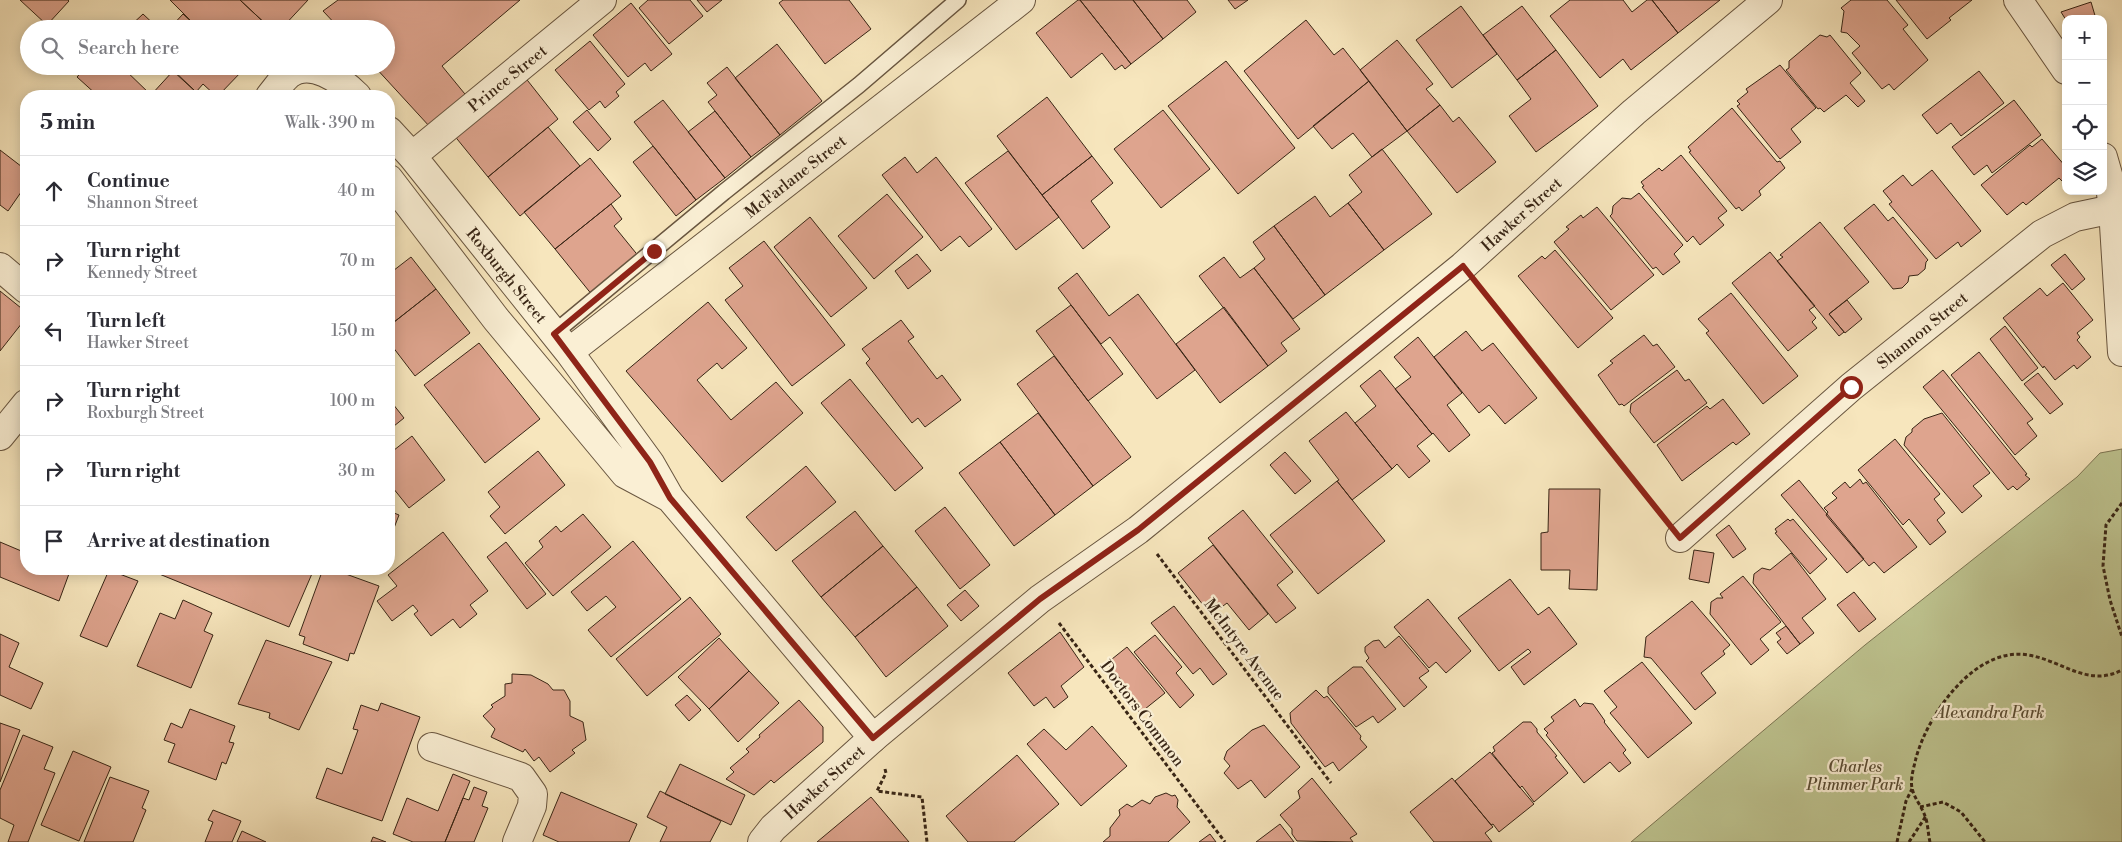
<!DOCTYPE html>
<html lang="en">
<head>
<meta charset="utf-8">
<style>
	body { margin:0; font-family:"Libre Bodoni",serif; background:#f7f7f7; color:#2b2b33 }
	.controls { position:absolute; right:15px; top:15px; display:grid; overflow:hidden; border-radius:10px; box-shadow:0 2px 12px #0003 }
	.controls button { width:45px; height:45px; display:grid; place-items:center; padding:0; border:0; border-bottom:1px solid #e1e1e2; background:#fff; color:#2b2b33; font:25px sans-serif }
	.stop { position:absolute; width:15px; height:15px; margin:-11px; border:4px solid #8f2418; border-radius:50%; background:#fff }
	.stop.end { background:#8f2418; border-color:#fff; box-shadow:0 1px 5px #0008 }
	.list { margin:0; padding:0; list-style:none }
	h2 { display:flex; justify-content:space-between; align-items:center; height:65px; margin:0; padding:0 20px; font-size:21px }
	h2 small { font-size:16px; font-weight:400; color:#7c7c81 }
	.list li { display:grid; grid-template-columns:32px 1fr auto; gap:15px; align-items:center; box-sizing:border-box; height:70px; padding:0 20px; border-top:1px solid #e1e1e2 }
	.list b { display:block; font-size:19px; white-space:nowrap }
	.list p { margin:0; font-size:16px; white-space:nowrap; color:#7c7c81 }
	.list em { font-size:16px; font-style:normal; color:#7c7c81 }
	.icon { flex:none; width:28px; height:28px; fill:none; stroke:currentColor; stroke-width:2; stroke-linecap:round; stroke-linejoin:round }
	.map { position:relative; flex:none; width:2122px; height:842px; overflow:hidden }
	.search { position:absolute; background:#fff; box-shadow:0 2px 12px #0003; left:20px; top:20px; width:375px; height:55px; display:flex; align-items:center; gap:12px; box-sizing:border-box; padding:0 18px; border-radius:28px; color:#7c7c81; font-size:19px }
	.panel { position:absolute; background:#fff; box-shadow:0 2px 12px #0003; left:20px; top:90px; width:375px; height:485px; border-radius:20px }
	.map>svg:first-child { display:block }
	.green { fill:#bec490; stroke:#7b7452 }
	.building { fill:#dea48e; stroke:#382515 }
	.lines { fill:none; stroke-linecap:round; stroke-linejoin:round }
	.service-casing { stroke:#68553f; stroke-width:18 }
	.minor-casing { stroke:#68553f; stroke-width:30 }
	.tertiary-casing { stroke:#68553f; stroke-width:30 }
	.path { stroke:#382515; stroke-width:3; stroke-dasharray:4 2.5; stroke-linecap:butt }
	.service { stroke:#faefd4; stroke-width:15 }
	.minor { stroke:#faefd4; stroke-width:28 }
	.tertiary { stroke:#faefd4; stroke-width:28 }
	.route { stroke:#8f2418; stroke-width:6 }
	.labels { text-anchor:middle; stroke-width:4.5; stroke-linejoin:round; paint-order:stroke }
	.street-label { font-size:16px; fill:#382515; stroke:#faefd4 }
	.park-label { font-size:16px; font-style:italic; fill:#5a4d34; stroke:#faefd4 }
</style>
</head>
<body>
<div class="map">
<svg width="2122" height="842" viewBox="0 0 2122 842">
	<rect width="100%" height="100%" fill="#f7e6bd"/>
	<filter id="stains"><feTurbulence type="fractalNoise" baseFrequency=".004" numOctaves="4"/><feColorMatrix values="0 0 0 0 .2 0 0 0 0 .09 0 0 0 0 .02 0 0 0 .5 -.17"/></filter>
	<radialGradient id="worn" r=".72"><stop offset=".6" stop-color="#630" stop-opacity="0"/><stop offset="1" stop-color="#630" stop-opacity=".3"/></radialGradient>
	<path class="green" d="M2122,449V842H1631L1865,645L2077,477L2100,453Z"/>
	<path class="building" d="M20,0H68L69,1L47,25Z
		M170,0H240L271,29H199Z
		M240,0H308L281,29H271Z
		M338,0H520L442,66L469,99L430,127L374,66H386V29H340L323,11Z
		M648,0H690L703,16L669,44L639,8Z
		M697,0H722L707,12Z
		M783,0H849L871,29L825,64L779,3Z
		M1078,0H1080L1131,64L1125,69L1122,65L1115,70L1102,53L1071,78L1036,33Z
		M1080,0H1133L1163,39L1131,64Z
		M1133,0H1187L1196,12L1163,39Z
		M1228,0H1248L1235,9Z
		M1570,0H1623L1632,12L1647,0H1652L1678,33L1631,70L1623,59L1600,78L1550,16Z
		M1652,0H1720L1678,33Z
		M1851,0H1887L1908,25L1903,29L1928,60L1894,90L1889,84L1882,89L1852,53L1860,46L1847,33L1841,32L1844,11L1841,8Z
		M1896,0H1972L1949,18L1951,20L1927,39Z
		M2091,2L2096,19H2066V20L2061,12Z
		M631,3L672,54L651,71L645,63L628,77L593,35Z
		M1461,6L1497,54L1452,88L1416,40Z
		M1522,6L1556,50L1517,80L1483,35Z
		M143,14L159,29L128,28Z
		M183,14L199,29H169Z
		M1306,20L1334,55L1343,48L1369,81L1298,139L1244,71Z
		M1820,35L1827,37L1830,35L1861,73L1850,83L1865,101L1858,107L1846,95L1824,112L1820,108L1818,109L1786,70L1789,68V61Z
		M1397,40L1433,84L1426,89L1440,105L1407,131L1360,70Z
		M590,41L625,84L616,92L619,96L605,108L600,101L589,110L555,70Z
		M777,44L822,101L780,135L735,78Z
		M1556,50L1598,106L1536,152L1509,116L1531,99L1517,80Z
		M1226,61L1295,148L1238,194L1168,106Z
		M1780,65L1816,108L1791,129L1801,142L1780,159L1737,106L1740,104L1737,101L1748,92L1746,89Z
		M87,66H121L151,95L173,71L196,92L192,96H98L77,77Z
		M169,66H239L243,70L218,96H216L203,84L196,92Z
		M727,67L780,135L751,157L708,102L717,95L707,83Z
		M1979,71L2004,103L1961,136L1951,123L1937,134L1922,115Z
		M524,76L558,119L488,177L453,134Z
		M1369,81L1407,131L1372,157L1353,133L1332,149L1313,126Z
		M1047,97L1092,156L1042,195L997,136Z
		M663,100L725,178L696,200L634,122Z
		M2014,100L2041,135L1992,173L1987,165L1974,175L1952,147Z
		M1440,105L1453,122L1459,117L1496,162L1457,193L1407,131Z
		M1732,108L1777,162L1780,161L1785,168L1759,191L1761,195L1742,211L1739,207L1736,209L1689,152L1691,151L1688,147Z
		M587,110L611,139L598,151L573,122Z
		M1163,110L1210,169L1161,208L1114,149Z
		M715,111L751,157L725,178L688,132Z
		M548,127L580,166L520,216L488,177Z
		M2042,139L2066,167V179L2063,182L2059,178L2026,205L2023,202L2007,215L1981,185L2030,145L2032,147Z
		M653,146L696,200L676,216L633,162Z
		M1382,149L1432,214L1384,250L1348,203L1362,192L1349,175Z
		M0,150L26,170V185L8,211L0,205Z
		M1008,151L1059,217L1016,250L965,183Z
		M1681,155L1727,211L1718,218L1724,225L1700,245L1693,236L1687,242L1642,187L1644,186L1641,182L1659,168L1662,171Z
		M1092,156L1113,183L1091,201L1110,227L1083,249L1042,195Z
		M905,157L917,173L936,157L992,229L969,247L960,236L941,251L882,175Z
		M590,158L621,196L555,249L524,212Z
		M1932,170L1981,231L1961,247L1958,242L1936,259L1889,204L1892,202L1883,191L1903,175L1912,186Z
		M1639,193L1683,245L1674,254L1680,262L1663,275L1656,267L1653,269L1610,216L1612,214L1613,206L1622,198L1631,199Z
		M887,194L923,237L874,279L838,236Z
		M1315,196L1330,217L1348,203L1384,250L1325,295L1274,226Z
		M611,204L622,219L614,226L640,258L593,296L555,249Z
		M1874,204L1888,221L1893,217L1928,260L1926,262L1925,269L1918,275L1909,276L1908,282L1902,288L1893,289L1844,228Z
		M1597,207L1654,275L1611,310L1554,242L1569,229L1566,227L1581,215L1583,218Z
		M810,217L867,288L831,317L774,247Z
		M1820,222L1869,282L1829,314L1844,332L1839,336L1777,261L1783,257L1780,255Z
		M1274,226L1325,295L1293,319L1254,268L1265,259L1253,242Z
		M764,241L845,345L792,386L725,300L743,286L729,268Z
		M1555,250L1613,318L1578,348L1518,276L1542,256L1545,259Z
		M1770,252L1815,306L1809,310L1816,318L1812,322L1817,328L1788,351L1732,283Z
		M917,254L931,271L908,289L895,271Z
		M2065,254L2085,279L2072,290L2051,265Z
		M411,257L436,289L389,326V274Z
		M1224,257L1240,278L1254,268L1300,329L1281,343L1287,351L1268,366L1199,276Z
		M1077,273L1109,316L1138,294L1195,370L1157,399L1110,337L1101,344L1058,288Z
		M2063,283L2093,320L2077,333L2080,337L2077,340L2091,357L2077,369L2074,365L2055,380L2044,366L2043,368L2003,318L2040,288L2047,296Z
		M436,289L470,333L415,376L389,342V326Z
		M0,291L26,312V318L0,351Z
		M1731,293L1798,376L1763,404L1706,333L1709,331L1698,319Z
		M1847,300L1862,319L1845,333L1829,314Z
		M708,302L747,348L722,369L717,363L697,380L731,420L776,382L803,413L722,482L626,371Z
		M1071,305L1123,374L1088,401L1036,331Z
		M1224,307L1268,366L1220,403L1176,344Z
		M901,320L914,337L908,341L937,379L942,375L961,400L925,427L918,418L912,423L866,363L870,359L862,349Z
		M2005,326L2038,368L2022,381L1990,339Z
		M1466,331L1482,351L1493,343L1537,398L1505,424L1489,405L1479,413L1434,357Z
		M1644,335L1653,346L1657,344L1675,367L1624,406L1622,404L1619,405L1598,375L1613,363L1610,361Z
		M1418,337L1462,393L1447,405L1470,435L1449,452L1433,433L1432,434L1395,389L1411,377L1394,357Z
		M479,343L540,419L485,463L424,385Z
		M1979,352L2033,419L2027,423L2037,436L2015,455L1951,375Z
		M1054,356L1131,457L1093,486L1017,384Z
		M1380,370L1432,434L1417,446L1430,461L1409,478L1397,464L1392,469L1355,423L1376,406L1360,386Z
		M1677,370L1685,381L1689,379L1707,403L1654,443L1630,412L1631,404Z
		M1943,370L2027,474L2025,475L2030,479L2017,490L2013,486L2008,490L1923,387Z
		M2038,373L2063,404L2050,414L2024,384Z
		M850,379L923,468L895,491L821,403Z
		M389,399L404,418L389,430Z
		M1723,399L1750,434L1736,445L1733,442L1682,481L1657,445L1707,406L1710,409Z
		M1346,412L1392,469L1352,500L1337,481L1339,480L1309,441Z
		M1038,413L1093,486L1055,515L1000,442Z
		M1942,413L1990,473L1973,486L1982,496L1962,513L1904,445L1906,437L1912,432V429L1924,419Z
		M412,436L445,480L409,508L389,483V454Z
		M1895,439L1940,494L1934,499L1945,513L1937,520L1946,532L1930,545L1909,519L1903,525L1858,470Z
		M1000,442L1055,515L1014,546L959,473Z
		M538,451L565,485L505,534L490,516L500,507L488,492Z
		M1285,452L1311,481L1295,494L1270,465Z
		M806,466L836,502L776,551L746,517Z
		M1860,479L1863,484L1866,482L1917,547L1884,573L1874,562L1869,566L1826,515L1828,512L1824,508L1837,498L1832,493L1845,482L1850,488Z
		M1799,480L1864,559L1847,573L1781,495Z
		M1337,481L1385,541L1318,594L1270,535Z
		M1549,489H1600L1597,590L1569,589L1570,570H1541V533L1548,532Z
		M945,507L990,565L960,589L915,531Z
		M1243,510L1293,572L1277,585L1296,608L1276,623L1208,538Z
		M389,511L399,515L389,541Z
		M855,511L883,546L821,597L792,561Z
		M583,514L611,547L553,596L525,563L543,547L539,541L556,526L561,532Z
		M1788,519L1790,521L1793,519L1827,559L1810,574L1775,533L1777,532L1775,529Z
		M1729,525L1746,549L1733,558L1716,535Z
		M443,532L488,591L470,605L477,614L460,628L453,619L431,636L414,614L418,611L413,605L392,621L377,601L397,586L388,575Z
		M633,541L681,599L611,657L588,630L616,607L606,596L587,611L571,592Z
		M0,542L26,553V569H64L70,571L59,601L0,577Z
		M506,542L546,594L527,609L487,557Z
		M1213,545L1268,614L1249,630L1227,603L1211,615L1178,573Z
		M883,546L917,587L855,637L821,597Z
		M1694,550L1714,553L1709,583L1689,579Z
		M1791,553L1826,599L1802,618L1814,633L1800,644L1753,583L1754,574L1762,568L1770,570Z
		M147,569H314L289,627Z
		M323,569H332L379,586L354,654L350,653L348,661L303,644L305,637L299,635Z
		M109,570L138,581L107,647L80,636Z
		M1743,576L1781,622L1760,639L1769,650L1751,665L1710,614L1711,602L1717,598H1723L1720,594Z
		M1510,579L1538,615L1549,607L1577,644L1524,685L1511,667L1531,652L1528,649L1499,671L1458,618Z
		M917,587L948,626L886,677L855,637Z
		M965,590L979,606L961,621L947,605Z
		M1854,592L1876,619L1859,632L1837,605Z
		M690,597L721,634L647,696L616,659Z
		M1428,599L1471,651L1446,673L1436,662L1429,668L1394,627Z
		M183,600L212,613L204,631L213,635L191,688L137,666L160,613L175,619Z
		M1692,601L1730,645L1723,651L1725,654L1701,673L1716,693L1695,710L1651,658L1644,657L1646,637Z
		M1174,606L1227,674L1213,685L1200,668L1193,674L1151,623Z
		M1786,626L1800,644L1787,654L1777,642L1781,639L1776,633Z
		M1060,632L1084,667L1061,686L1068,697L1054,708L1046,697L1034,706L1008,673Z
		M0,634L19,643L9,667L43,683L31,709L0,695Z
		M1155,635L1182,667L1176,673L1194,695L1180,708L1134,652Z
		M1399,636L1429,671L1419,678L1427,687L1404,707L1366,661L1369,658L1365,652V647L1373,641L1379,640L1385,648Z
		M719,638L749,671L709,709L678,677Z
		M266,640L332,662L299,730L269,718L270,713L238,704Z
		M1127,647L1165,693L1140,713L1117,686L1122,681L1107,663Z
		M1642,662L1692,723L1648,758L1610,713L1617,707L1604,691Z
		M1353,667H1362L1396,709L1378,723L1373,716L1356,727L1328,693V687Z
		M749,671L779,703L738,742L709,709Z
		M512,674L531,675L548,684L553,690H564L570,701V716L583,722L586,740L572,750L575,753L550,772L539,757L534,761L525,749L523,752L491,737L495,729L483,716L493,707L491,705L505,696V684L512,683Z
		M1316,690L1324,698L1327,696L1361,736L1360,739L1367,747L1339,771L1333,762L1325,767L1291,723L1290,713Z
		M687,695L701,710L689,721L675,705Z
		M1575,699L1580,707L1584,703L1593,704L1605,721L1604,722L1626,750L1623,753L1631,763L1619,772L1610,762L1584,783L1546,735L1548,733L1544,729L1554,721L1551,717Z
		M799,700L823,727V742L774,783L771,780L754,795L726,779L734,772L730,768L749,752L746,749L760,737L759,735Z
		M381,703L420,717L382,821L316,798L327,768L342,774L358,730L353,729L361,705L378,711Z
		M190,709L235,726L229,742L234,743L226,764L222,762L216,780L168,762L175,744L164,740L171,723L182,728Z
		M1523,722H1531L1537,729V732L1557,756L1555,757L1568,773L1534,802L1522,786L1520,788L1492,753L1495,751L1493,747Z
		M0,723L20,730L0,782Z
		M1264,725L1300,767L1265,798L1251,780L1238,789L1224,773L1230,766L1224,759L1227,751L1252,730Z
		M1092,726L1127,766L1081,806L1027,744L1044,729L1066,750Z
		M23,735L53,747L44,769L55,773L28,842H8L14,825L0,818V790Z
		M73,751L111,767L79,841L41,825Z
		M1490,752L1534,804L1499,832L1493,824L1491,825L1455,781Z
		M1017,755L1059,804L1014,842H968L946,816Z
		M680,764L745,795L731,825L665,794Z
		M453,774L470,781L445,842H413L393,834L407,798L438,811Z
		M110,777L149,791L142,808L146,810L133,842H84Z
		M1312,778L1357,834L1350,838L1353,842L1297,841L1292,834V829L1280,815L1300,798L1298,791Z
		M1452,778L1493,827L1485,833L1492,842H1434L1410,812Z
		M474,787L487,792L482,806L488,808L474,842H445L463,798L469,800Z
		M660,791L721,821L710,842H660L667,827L647,817Z
		M561,792L637,824L629,842H559L543,835Z
		M1166,793L1172,796L1175,795L1178,800L1177,807L1190,822L1168,842H1103L1110,836V828L1120,815L1119,810L1127,804L1132,807L1142,800L1150,804L1155,797Z
		M871,797L909,842H817Z
		M213,810L241,821L232,842H205L213,822L208,820Z
		M1280,824L1294,842H1256Z
		M242,831L266,842H237Z
		M1210,834L1216,842H1199Z
		M373,837L386,842H371Z"/>
	<g class="lines">
		<defs>
			<path id="service" d="M554,333L724,192L859,85L958,0"/>
			<path id="minor" d="M270,96C276,89 281,81 288,75C310,57 341,80 357,96
				M389,131L412,156L569,352L650,463L670,498L873,738
				M412,156L602,0
				M389,179L496,319L625,474L670,498
				M0,267L26,289
				M569,352L1021,0
				M0,436L26,404
				M1680,538L1851,387L2042,234L2075,217L2113,209
				M432,747L521,777L533,794L532,806L517,842"/>
			<path id="tertiary" d="M2018,0L2066,70
				M2103,157L2109,178L2113,209L2122,352
				M762,842L773,828L873,738L1040,599L1138,530L1463,266L1634,112L1768,0"/>
		</defs>
		<use href="#service" class="service-casing"/>
		<use href="#minor" class="minor-casing"/>
		<use href="#tertiary" class="tertiary-casing"/>
		<path class="path" d="M1482,290L1660,514
			M2122,503L2106,525L2103,566L2110,600L2122,637
			M1157,554L1331,783
			M1059,623L1225,842
			M885,769L886,773L877,791L922,797L927,842
			M1920,807L1943,802L1961,812L1985,842
			M1897,842L1906,801L1912,789
			M1909,842L1926,816
			M1930,842C1928,834 1928,823 1925,816C1922,807 1914,798 1912,788C1910,779 1914,767 1916,758C1928,714 1975,646 2028,655C2061,660 2088,688 2122,670"/>
		<use href="#service" class="service"/>
		<use href="#minor" class="minor"/>
		<use href="#tertiary" class="tertiary"/>
	</g>
	<g class="lines">
		<path class="route" d="M654,251L554,334L650,462L670,498L873,738L1040,599L1138,530L1463,266L1680,538L1851,387"/>
	</g>
	<g class="labels">
		<g class="street-label">
			<text transform="translate(507 78) rotate(-39)" y="6">Prince Street</text>
			<text transform="translate(795 176) rotate(-38)" y="6">McFarlane Street</text>
			<text transform="translate(1521 214) rotate(-42)" y="6">Hawker Street</text>
			<text transform="translate(507 275) rotate(51)" y="6">Roxburgh Street</text>
			<text transform="translate(1922 330) rotate(-39)" y="6">Shannon Street</text>
			<text transform="translate(1245 649) rotate(53)" y="6">McIntyre Avenue</text>
			<text transform="translate(1143 713) rotate(53)" y="6">Doctors Common</text>
			<text transform="translate(824 782) rotate(-42)" y="6">Hawker Street</text>
		</g>
		<g class="park-label">
			<text x="1990" y="718">Alexandra Park</text>
			<text x="1855" y="772">Charles<tspan x="1855" dy="18">Plimmer Park</tspan></text>
		</g>
	</g>
	<rect width="100%" height="100%" filter="url(#stains)"/>
	<rect width="100%" height="100%" fill="url(#worn)"/>
</svg>
<div class="controls">
<button>+</button>
<button>−</button>
<button><svg class="icon" aria-label="locate" viewBox="0 0 24 24"><circle cx="12" cy="12" r="6"/><path d="M12 2v4M12 18v4M2 12h4M18 12h4"/></svg></button>
<button><svg class="icon" aria-label="layers" viewBox="0 0 24 24"><path d="M12 4l9 5-9 5-9-5zM3 14l9 5 9-5"/></svg></button>
</div>
<div class="stop" style="left:1851px;top:387px"></div>
<div class="stop end" style="left:654px;top:251px"></div>
<div class="search"><svg class="icon" aria-label="search" viewBox="0 0 24 24"><circle cx="10" cy="10" r="6"/><path d="M15 15l6 6"/></svg>Search here</div>
<section class="panel">
<h2>5 min<small>Walk · 390 m</small></h2>
<ul class="list">
<li><svg class="icon" aria-label="ahead" viewBox="0 0 24 24"><path d="M12 20V5M6 11l6-6 6 6"/></svg><div><b>Continue</b><p>Shannon Street</p></div><em>40 m</em></li>
<li><svg class="icon" aria-label="right" viewBox="0 0 24 24"><path d="M7 20v-9h11M14 6l5 5-5 5"/></svg><div><b>Turn right</b><p>Kennedy Street</p></div><em>70 m</em></li>
<li><svg class="icon" aria-label="left" viewBox="0 0 24 24"><path d="M17 20v-9H6M10 6l-5 5 5 5"/></svg><div><b>Turn left</b><p>Hawker Street</p></div><em>150 m</em></li>
<li><svg class="icon" aria-label="right" viewBox="0 0 24 24"><path d="M7 20v-9h11M14 6l5 5-5 5"/></svg><div><b>Turn right</b><p>Roxburgh Street</p></div><em>100 m</em></li>
<li><svg class="icon" aria-label="right" viewBox="0 0 24 24"><path d="M7 20v-9h11M14 6l5 5-5 5"/></svg><div><b>Turn right</b></div><em>30 m</em></li>
<li><svg class="icon" aria-label="arrive" viewBox="0 0 24 24"><path d="M6 21V4h12l-3 4 3 4H6"/></svg><div><b>Arrive at destination</b></div></li>
</ul>
</section>
</div>
</body>
</html>
